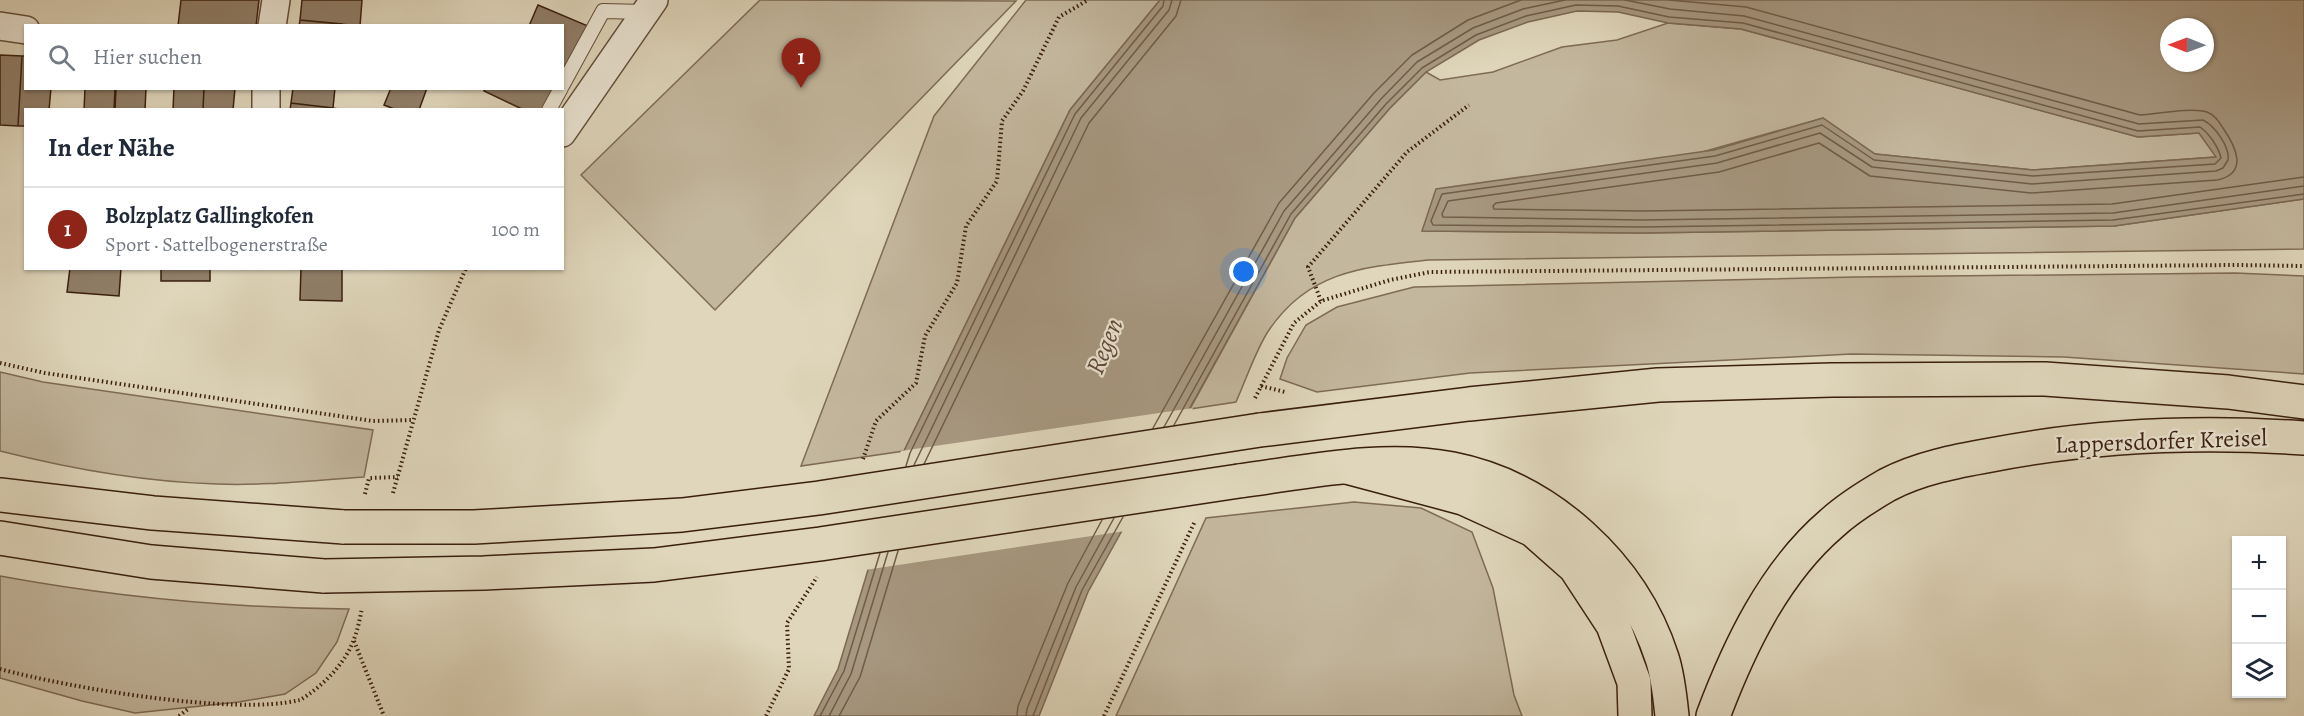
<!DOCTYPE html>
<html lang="de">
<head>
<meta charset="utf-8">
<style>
	body { margin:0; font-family:Alegreya,serif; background:#f2f2f3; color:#1f2937 }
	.controls { position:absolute; right:18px; bottom:18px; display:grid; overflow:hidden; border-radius:0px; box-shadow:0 2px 4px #0004 }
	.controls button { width:54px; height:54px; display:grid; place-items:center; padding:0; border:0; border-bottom:2px solid #e0e1e3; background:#fff; color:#1f2937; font:30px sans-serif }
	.compass { position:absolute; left:2160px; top:18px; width:54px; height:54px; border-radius:50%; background:#fff; box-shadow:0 2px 4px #0004; rotate:271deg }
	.you { position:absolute; left:1244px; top:272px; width:21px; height:21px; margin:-15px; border:4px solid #fff; border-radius:50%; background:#1a73e8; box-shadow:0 0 0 9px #1a73e833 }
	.badge { display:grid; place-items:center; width:39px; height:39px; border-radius:50%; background:#8f2418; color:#fff; font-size:20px; font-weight:700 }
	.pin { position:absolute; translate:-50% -50px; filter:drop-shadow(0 2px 3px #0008) }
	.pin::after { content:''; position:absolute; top:32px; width:21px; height:18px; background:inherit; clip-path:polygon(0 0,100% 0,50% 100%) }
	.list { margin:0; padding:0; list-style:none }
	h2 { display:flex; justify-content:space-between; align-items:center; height:78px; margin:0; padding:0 24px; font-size:26px }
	h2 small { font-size:20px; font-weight:400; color:#747a83 }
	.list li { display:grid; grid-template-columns:39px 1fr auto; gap:18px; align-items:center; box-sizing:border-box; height:84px; padding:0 24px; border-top:2px solid #e0e1e3 }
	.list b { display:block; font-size:22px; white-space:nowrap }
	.list p { margin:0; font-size:20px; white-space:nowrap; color:#747a83 }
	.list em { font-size:20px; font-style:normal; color:#747a83 }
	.icon { flex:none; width:33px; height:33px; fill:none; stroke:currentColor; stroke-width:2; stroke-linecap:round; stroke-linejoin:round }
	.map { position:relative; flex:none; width:2304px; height:716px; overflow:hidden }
	.search { position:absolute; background:#fff; box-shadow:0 2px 4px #0004; left:24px; top:24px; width:540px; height:66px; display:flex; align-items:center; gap:15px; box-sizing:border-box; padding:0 21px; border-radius:0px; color:#747a83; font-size:22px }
	.panel { position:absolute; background:#fff; box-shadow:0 2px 4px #0004; left:24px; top:108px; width:540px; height:162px; border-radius:0px }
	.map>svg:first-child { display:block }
	.green { fill:#c3b79e; stroke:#7e6b56; stroke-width:1.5 }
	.water { fill:#a79881; stroke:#7b6853; stroke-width:1.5; fill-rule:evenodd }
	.pier { fill:#dfd6bb }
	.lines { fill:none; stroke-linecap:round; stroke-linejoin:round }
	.shore { stroke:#705c48; stroke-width:1.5 }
	.building { fill:#907e68; stroke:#3a1f0f; stroke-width:1.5 }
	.service-casing { stroke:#634d3a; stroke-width:16 }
	.minor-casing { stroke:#634d3a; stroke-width:30 }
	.trunk-casing { stroke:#3a1f0f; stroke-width:36 }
	.motorway-casing { stroke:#3a1f0f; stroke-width:36 }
	.path { stroke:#3a1f0f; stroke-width:4; stroke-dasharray:1.5 3; stroke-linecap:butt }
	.service { stroke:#eae4d3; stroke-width:14 }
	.minor { stroke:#eae4d3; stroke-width:27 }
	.trunk { stroke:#dfd6bb; stroke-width:33 }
	.motorway { stroke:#dfd6bb; stroke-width:33 }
	.trunk-bridge-casing { stroke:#3a1f0f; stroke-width:36; stroke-linecap:butt }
	.trunk-bridge { stroke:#dfd6bb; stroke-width:33 }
	.labels { text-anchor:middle; stroke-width:4.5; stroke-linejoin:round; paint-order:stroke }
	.street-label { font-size:24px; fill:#3a1f0f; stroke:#eae4d3 }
	.water-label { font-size:26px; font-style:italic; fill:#604937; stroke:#eae4d3 }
</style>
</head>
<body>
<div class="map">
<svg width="2304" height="716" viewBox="0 0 2304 716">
	<rect width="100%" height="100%" fill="#dfd6bb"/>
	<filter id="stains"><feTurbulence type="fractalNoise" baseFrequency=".00333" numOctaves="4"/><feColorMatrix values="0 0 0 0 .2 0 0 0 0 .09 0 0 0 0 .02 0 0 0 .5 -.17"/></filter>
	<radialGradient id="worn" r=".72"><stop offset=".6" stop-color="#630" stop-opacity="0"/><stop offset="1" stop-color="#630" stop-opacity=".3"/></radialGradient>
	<path class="green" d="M760,0L1016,1L715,310L581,175Z
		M1026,0H1160L1070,110L904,451L801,466L934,116Z
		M1668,23L1741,29L2138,137L2199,133L2217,157L2033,170L1875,154L1823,118L1422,231L1642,233L2114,226L2304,199V249L1428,260C1363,267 1309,271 1269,330C1256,349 1246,380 1236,402L1190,409L1295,218L1390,108L1426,72L1440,80L1493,72L1562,47L1617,40Z
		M2235,273L2304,276V374L2064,357L1852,354L1470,373L1317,392L1280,379L1287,358L1306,325L1337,307L1414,287L1855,277Z
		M0,372L43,382L373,430L364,477C315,480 266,486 217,484C144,482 71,469 0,451Z
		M1354,502L1421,508L1472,532L1493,588L1514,695L1522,716H1116L1206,518Z
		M0,576C114,597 233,608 349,609L337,642L316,673L285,694L239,702L135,713L82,701L0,678Z"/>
	<path class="water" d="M1160,0H2304V199L2114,226L1642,233L1422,231L1436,189L1714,150L1823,118L1875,154L2033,170L2216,157L2199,133L2138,137L1741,29L1668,23L1618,12L1577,11L1528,22L1479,40L1426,72L1390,108L1295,218L1088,592L1039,716H814L838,669L904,451L1070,110ZM2169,27H2205V63H2169Z"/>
	<path class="pier" d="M1193,408L1125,531L865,570L901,451Z"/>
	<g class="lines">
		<path class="shore" d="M1625,0L1670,9L1744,16L2139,124L2203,120C2215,126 2230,147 2228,160L2223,168L2216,171L2032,184L1872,167L1820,133L1717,163L1448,201L1442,214L1443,217L1642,220L2113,213L2304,186
			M1669,0L1746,7L2140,115C2156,114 2193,107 2207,112C2215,115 2219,122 2223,128C2236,147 2249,173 2217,180L2031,193L1870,176L1819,143L1719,172L1496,203L1493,206L1494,209L1642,211L2112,204L2304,177
			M1174,425L1291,214L1386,104L1422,68L1476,35L1526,16L1576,5L1618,6L1669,17L1743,23L2138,131L2200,127C2209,133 2219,148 2221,158L2215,164L2033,176L1874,160L1822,125L1715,156L1442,194L1431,221L1433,225L1642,227L2113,220L2304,194
			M1164,427L1284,211L1381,99L1417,62L1473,28L1523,9L1565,0
			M1153,428L1279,203L1374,93L1412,55L1468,20L1521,0
			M924,464L1089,123L1176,16L1181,0
			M914,465L1081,118L1169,10L1172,0
			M906,466L910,453L1075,114L1163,6L1164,0
			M820,716L844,671L880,553
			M829,716L851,674L888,552
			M839,716L860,677L898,551
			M1017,716L1018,706L1068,583L1102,520
			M1026,716L1027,709L1076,587L1114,518
			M1033,716L1082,590L1123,517"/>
	</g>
	<path class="building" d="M181,0H259L256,26H178Z
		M302,0H362L360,26L300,20Z
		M538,5L588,26L563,70L562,26H529Z
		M300,20L343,24L299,26Z
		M0,55L22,56L18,126L0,125Z
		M22,56H26V88H51L49,110H26V126H18Z
		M85,88H115L114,110H84Z
		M116,88H146L145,110H115Z
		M174,88H204L203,110H173Z
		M204,88H235L233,110H203Z
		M293,88H335L333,108L291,103Z
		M391,88H427L419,110H397L384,105Z
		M486,88H553L542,110H524L484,91Z
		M291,103L333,108L344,110H290Z
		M70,268H121L119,296L67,292Z
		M161,268H210V281H161Z
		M301,268H342V301L300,300Z"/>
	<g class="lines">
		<defs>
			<path id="service" d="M562,86L603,11L645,12
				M549,110L561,88"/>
			<path id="minor" d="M0,26L26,30
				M272,26L276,0
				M266,110V88
				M562,133L654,0"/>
			<path id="trunk" d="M1260,430L1469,404L1658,385L1832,380L2045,379L2228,392L2304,402
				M1239,481C1307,472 1384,455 1452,469C1548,488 1632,565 1662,658C1668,676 1670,697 1672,716
				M0,495L153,513L344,527
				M0,538L151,562L324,576
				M1713,716C1739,647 1774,573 1831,524C1847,509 1868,496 1887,485C1919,468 1957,461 1991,455C2094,435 2200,431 2304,438"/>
			<path id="motorway" d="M1347,467L1463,498L1533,530L1575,567L1613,625L1634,682L1635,716"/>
		</defs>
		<use href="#service" class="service-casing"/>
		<use href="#minor" class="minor-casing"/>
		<use href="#trunk" class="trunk-casing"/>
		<use href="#motorway" class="motorway-casing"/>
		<path class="path" d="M1321,301L1308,267L1407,152L1469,105
			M0,363L45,373L373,421L413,420
			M1261,386L1285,392
			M1255,398L1294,323L1321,301L1390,280L1430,272L2235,265L2304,266
			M863,459L876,421L916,383L925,336L957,283L966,226L997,181L1002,121L1023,91L1059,17L1088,0
			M393,493L439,330L466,268
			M365,494L369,478L398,477
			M354,641L384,716
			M0,669C70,688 235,716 300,700C322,687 346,663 354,639C358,629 360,618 362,608
			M179,716L188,709
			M766,716L789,669L787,623L817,577
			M1104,716L1195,521"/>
		<use href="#service" class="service"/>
		<use href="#minor" class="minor"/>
		<use href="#trunk" class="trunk"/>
		<use href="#motorway" class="motorway"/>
		<defs>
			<path id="trunk-bridge" d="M344,527H474L682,515L819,498L1260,430
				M324,576L484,573L654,565L820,544L1239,481"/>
		</defs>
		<use href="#trunk-bridge" class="trunk-bridge-casing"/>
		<use href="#trunk-bridge" class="trunk-bridge"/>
	</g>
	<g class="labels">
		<g class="street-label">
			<text transform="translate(2161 441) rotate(-2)" y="8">Lappersdorfer Kreisel</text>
		</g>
		<g class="water-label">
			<text transform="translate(1104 346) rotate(-68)" y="9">Regen</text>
		</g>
	</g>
	<rect width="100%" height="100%" filter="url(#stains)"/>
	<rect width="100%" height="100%" fill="url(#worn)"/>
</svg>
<div class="controls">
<button>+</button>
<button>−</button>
<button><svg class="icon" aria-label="layers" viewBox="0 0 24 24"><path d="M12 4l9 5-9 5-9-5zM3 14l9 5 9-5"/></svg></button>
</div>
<svg class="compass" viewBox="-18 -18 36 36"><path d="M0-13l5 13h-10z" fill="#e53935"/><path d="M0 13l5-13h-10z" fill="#747a83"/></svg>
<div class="you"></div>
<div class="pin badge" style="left:801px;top:88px">1</div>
<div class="search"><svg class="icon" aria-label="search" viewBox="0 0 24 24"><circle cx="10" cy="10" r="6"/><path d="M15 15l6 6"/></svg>Hier suchen</div>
<section class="panel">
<h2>In der Nähe<small></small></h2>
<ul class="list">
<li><span class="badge">1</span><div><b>Bolzplatz Gallingkofen</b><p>Sport · Sattelbogenerstraße</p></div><em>100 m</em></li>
</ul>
</section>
</div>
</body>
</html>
